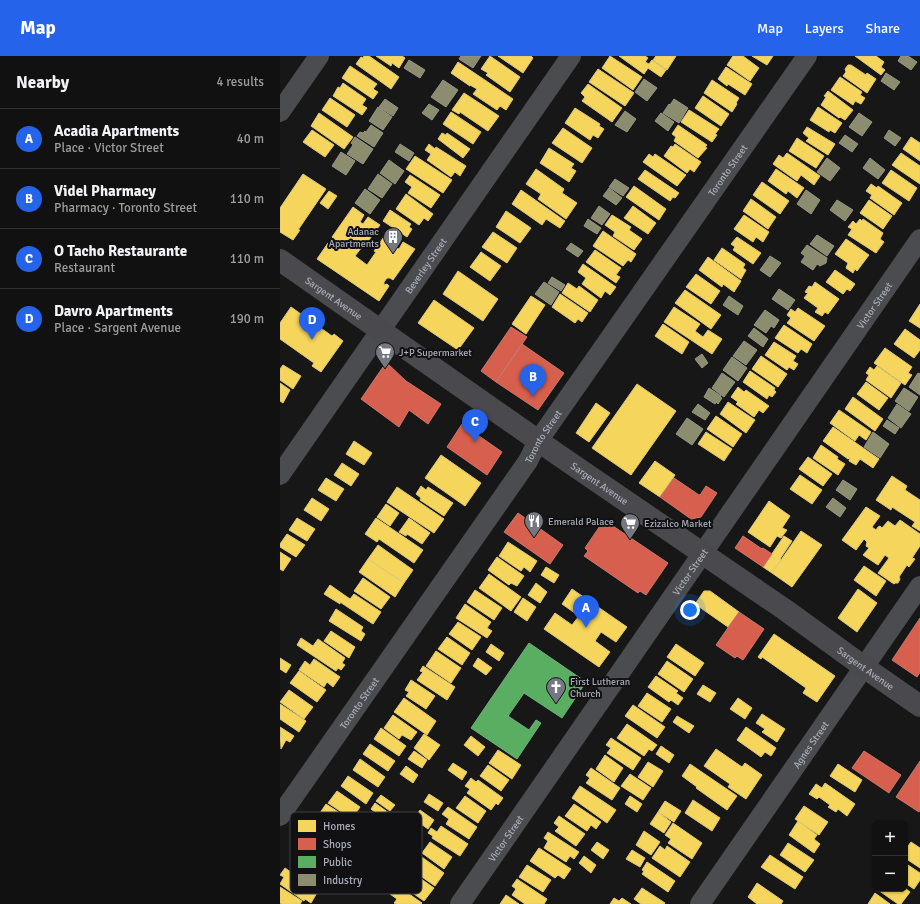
<!DOCTYPE html>
<html lang="en">
<head>
<meta charset="utf-8">
<style>
	body { margin:0; font-family:Signika,sans-serif; background:#1a1a1a; color:#f1f3f6 }
	.controls { position:absolute; right:12px; bottom:12px; display:grid; overflow:hidden; border-radius:8px; box-shadow:0 1px 3px #0004 }
	.controls button { width:36px; height:36px; display:grid; place-items:center; padding:0; border:0; border-bottom:1px solid #303131; background:#111; color:#f1f3f6; font:20px sans-serif }
	.you { position:absolute; left:410px; top:554px; width:14px; height:14px; margin:-10px; border:3px solid #fff; border-radius:50%; background:#1a73e8; box-shadow:0 0 0 6px #1a73e833 }
	.badge { display:grid; place-items:center; width:26px; height:26px; border-radius:50%; background:#2563eb; color:#fff; font-size:13px; font-weight:700 }
	.pin { position:absolute; translate:-50% -33px; filter:drop-shadow(0 1px 2px #0008) }
	.pin::after { content:''; position:absolute; top:21px; width:14px; height:12px; background:inherit; clip-path:polygon(0 0,100% 0,50% 100%) }
	.list { margin:0; padding:0; list-style:none }
	h2 { display:flex; justify-content:space-between; align-items:center; height:52px; margin:0; padding:0 16px; font-size:17px }
	h2 small { font-size:13px; font-weight:400; color:#9c9d9f }
	.list li { display:grid; grid-template-columns:26px 1fr auto; gap:12px; align-items:center; box-sizing:border-box; height:60px; padding:0 16px; border-top:1px solid #303131 }
	.list b { display:block; font-size:15px; white-space:nowrap }
	.list p { margin:0; font-size:13px; white-space:nowrap; color:#9c9d9f }
	.list em { font-size:13px; font-style:normal; color:#9c9d9f }
	.map { position:relative; flex:none; width:640px; height:848px; overflow:hidden }
	header { display:flex; align-items:center; gap:24px; box-sizing:border-box; height:56px; padding:0 20px; background:#2563eb; color:#fff }
	header strong { font-size:19px }
	nav { display:flex; gap:22px; margin-inline-start:auto; font-size:14px }
	main { display:flex }
	aside { flex:1; background:#111 }
	.map>svg:first-child { display:block }
	.homes { fill:#f6d55c; stroke:#dfc978 }
	.shops { fill:#d6604d; stroke:#c8776d }
	.public { fill:#5aae61; stroke:#71ae7b }
	.industry { fill:#8c8c6e; stroke:#949684 }
	.lines { fill:none; stroke-linecap:round; stroke-linejoin:round }
	.minor { stroke:#4b4c50; stroke-width:20 }
	.secondary { stroke:#4a4a4e; stroke-width:22 }
	.labels { text-anchor:middle; stroke-width:4; stroke-linejoin:round; paint-order:stroke }
	.street-label { font-size:10px; fill:#a8adb8; stroke:#111113 }
	.poi-label { font-size:10px; fill:#a8adb8; stroke:#111113; text-anchor:start }
	.key { fill:#111113; stroke:#3e4045; stroke-width:1 }
	.key-label { font-size:11px; fill:#a8adb8 }
</style>
</head>
<body>
<header>
<strong>Map</strong>
<nav><a>Map</a><a>Layers</a><a>Share</a></nav>
</header>
<main>
<aside>
<h2>Nearby<small>4 results</small></h2>
<ul class="list">
<li><span class="badge">A</span><div><b>Acadia Apartments</b><p>Place · Victor Street</p></div><em>40 m</em></li>
<li><span class="badge">B</span><div><b>Videl Pharmacy</b><p>Pharmacy · Toronto Street</p></div><em>110 m</em></li>
<li><span class="badge">C</span><div><b>O Tacho Restaurante</b><p>Restaurant</p></div><em>110 m</em></li>
<li><span class="badge">D</span><div><b>Davro Apartments</b><p>Place · Sargent Avenue</p></div><em>190 m</em></li>
</ul>
</aside>
<div class="map">
<svg width="640" height="848" viewBox="0 0 640 848">
	<rect width="100%" height="100%" fill="#171717"/>
	<path class="homes" d="M84,0H89L119,21L111,33L76,8L81,1L83,2Z
		M96,0H122L125,2L119,12L112,7L111,10Z
		M210,0L240,21L230,36L206,19L208,17L201,13Z
		M218,0H251L253,2L243,17Z
		M330,0L362,21L353,34L322,12Z
		M339,0H365L368,2L365,6L369,8L372,4L386,14L381,21L368,12L364,18Z
		M376,0H396L387,14L373,4Z
		M453,0H463L479,12L470,25L447,9Z
		M472,0H493L487,9Z
		M575,0H596L604,6L601,11L605,14L601,19Z
		M178,6L233,43L226,54L220,50L217,54L193,38L197,33L190,29V30L171,17Z
		M568,9H571L586,19L587,17L596,23L587,37L563,20L566,16L565,13Z
		M70,10L97,28L93,33L98,36L93,43L62,22Z
		M446,11L472,28L465,39L448,28L447,30L438,23Z
		M318,13L354,37L345,50L309,26Z
		M560,21L582,36L580,39L585,42L581,48L575,45L573,49L551,34Z
		M432,24L459,42L456,47L457,48L452,56L424,37Z
		M63,27L86,43L82,49L87,52L82,59L53,40L58,31L60,32Z
		M308,28L342,52L332,66L302,45L305,41L301,37Z
		M548,35L573,54L565,64L560,61L559,62L541,49L546,41L544,40Z
		M184,37L219,60L208,75L180,56L179,58L172,54Z
		M423,40L449,58L441,70L415,52Z
		M50,42L75,59L67,71L42,54Z
		M538,51L562,67L555,77L550,74L549,76L530,64Z
		M295,52L320,68L319,70L324,73L318,82L313,79L310,84L285,67Z
		M409,54L439,73L435,78L437,79L432,86L401,66Z
		M171,56L201,76L193,88L163,68Z
		M39,57L73,81L64,93L31,70Z
		M398,69L427,89L425,91L427,92L418,102L394,85L396,81L392,78Z
		M527,71L555,88L548,99L526,85L529,82L523,77Z
		M283,72L312,92L302,107L272,87Z
		M32,74L54,89L45,101L23,86Z
		M162,77L166,79L167,77L190,93L183,102L158,83Z
		M631,81L640,87V105L623,93Z
		M517,82L544,100L536,112L509,95Z
		M149,88L155,93L156,91L186,110L180,120L175,116L171,121L147,104L151,98L145,94Z
		M395,88L421,106L414,116L410,113L407,117L384,100L391,90L393,91Z
		M269,92L294,108L291,112L296,115L289,126L260,107Z
		M507,97L540,120L534,129L521,119L517,125L493,108L499,99L503,102Z
		M621,97L640,110V128L612,109Z
		M369,98L373,101L375,98L406,119L397,130L363,106Z
		M135,100L172,124L163,137L126,113Z
		M256,113L284,133L282,137L297,147L286,163L258,143L261,138L246,128Z
		M496,113L524,132L517,142L508,135L506,138L488,125Z
		M365,114L399,137L395,142L393,141L390,145L358,123Z
		M611,114L637,132L629,145L602,127Z
		M23,118L46,133L18,174H20L13,184L0,176V152Z
		M130,119L160,139L151,152L128,137L132,131L125,126Z
		M482,126L509,145L500,158L473,139Z
		M591,128L597,132L598,130L622,147L614,159L590,142L592,139L586,135Z
		M354,130L386,153L379,164L346,141Z
		M241,134L285,165L280,172L266,163L262,169L232,148Z
		M49,135L57,140L48,153L40,147Z
		M126,138L153,158L148,165L144,162L139,169L116,153Z
		M471,143L496,161L488,173L463,155Z
		M589,144L612,160L603,173L580,157Z
		M353,150L376,167L368,178L344,162Z
		M73,151L84,159L80,166L83,168L88,161L100,169L86,188L85,187L75,200L87,209L96,196L94,195L108,175L119,183L114,190L119,193L123,186L135,193L113,224L110,222H107L104,226V229L107,228L109,230L99,245L37,203L48,187L51,189V192L54,191L56,187V184L52,181Z
		M110,154L131,168L129,171L132,173L127,181L103,165Z
		M226,155L251,172L240,187L216,171Z
		M332,159L351,171L349,174L362,183L354,194L333,180L335,176L325,169Z
		M464,159L489,176L483,186L476,181L473,186L454,173Z
		M580,163L582,165L583,163L603,177L600,183L604,186L596,197L568,179L572,173L568,171L573,165L576,168Z
		M323,175L356,198L351,206L348,204L343,210L313,190Z
		M213,176L237,192L227,207L202,191Z
		M457,181L481,197L473,208L453,194L455,191L451,188Z
		M566,183L589,199L577,215L575,213L573,217L566,212L568,207L555,198Z
		M442,192L465,208L463,212L466,214L461,223L434,204Z
		M315,194L341,212L336,219L340,221L336,227L306,206Z
		M201,196L221,210L210,225L190,211Z
		M428,201L461,225L454,236L443,228L442,231L419,214Z
		M303,208L336,231L330,239L325,235L321,242L302,228L306,222L298,216Z
		M555,214L575,228L570,235L567,233L563,238L546,226Z
		M178,215L218,243L203,265L163,238Z
		M416,218L440,235L431,248L406,231Z
		M535,226L559,243L548,258L545,256L542,260L535,256L538,252L524,242L528,237L525,236L529,230L532,231Z
		M288,227L297,233L299,230L318,244L310,256L282,237Z
		M405,234L441,259L431,273L395,247Z
		M280,238L308,257L302,266L298,263L295,267L272,251Z
		M251,240L265,249L246,278L232,268Z
		M154,244L194,272L178,294L138,267Z
		M640,248V272L629,265Z
		M11,251L52,280L54,278L63,285L41,316L32,310L34,307L0,283V267Z
		M394,251L420,268L415,275L423,281L428,274L442,283L432,298L384,266Z
		M518,252L545,270L534,285L507,267L511,262L507,259L511,253L515,256Z
		M383,268L409,286L402,298L375,280Z
		M504,269L532,288L527,297L521,293L518,297L495,282Z
		M625,273L640,284V294L634,302L614,288Z
		M494,286L516,300L513,305L518,308L514,314L509,311L507,314L485,299Z
		M605,292L632,311L628,317L632,319L625,329L594,307Z
		M481,300L507,318L498,331L472,313Z
		M3,309L21,320L13,333L0,324V313Z
		M597,310L621,327L611,342L586,324L589,319L586,317L590,311L594,314Z
		M470,315L495,332L494,334L496,336L492,341L489,339L487,343L463,326Z
		M586,326L608,342L599,354L577,338Z
		M0,327L10,334L3,347L0,345Z
		M357,328L396,355L351,419L312,392Z
		M458,331L464,336L466,334L489,350L483,357L479,354L474,361L456,348L458,346L451,341Z
		M573,341L603,363L595,375L565,353Z
		M448,346L475,364L466,377L440,358Z
		M316,347L330,357L309,386L296,377Z
		M559,354L591,376L586,384L579,379L575,385L550,367Z
		M436,360L462,378L453,391L427,373Z
		M553,371L599,403L593,412L580,403L576,409L569,405L570,401L568,403L543,385Z
		M426,376L452,393L444,405L418,388Z
		M74,385L92,397L84,409L66,398Z
		M541,389L558,401L557,403L565,408L558,419L533,402Z
		M161,399L201,427L185,450L145,422Z
		M528,401L552,418L543,430L519,413Z
		M375,405L395,419L380,441L359,427Z
		M62,407L79,418L71,430L54,419Z
		M520,419L542,434L532,448L510,433Z
		M612,420L627,430L625,434L640,444V475L632,470L635,466L612,451L611,454L596,444Z
		M46,422L64,433L56,445L38,434Z
		M141,430L146,434L148,431L173,447L164,460L140,444L141,442L136,438Z
		M117,431L164,463L154,477L107,446Z
		M32,442L49,453L41,465L24,454Z
		M489,445L510,460L502,472L507,474L501,482L497,480L490,491L468,476Z
		M106,448L119,457L110,470L97,461Z
		M586,451L600,460L592,471L596,474L598,471L600,470L602,472L608,465L615,470L620,464L640,478V490L632,502L635,503L629,511L627,509L619,521L620,523L618,527H615L614,528L598,517L609,502L605,499L598,509L583,499L589,492L586,490L587,486L584,483L576,494L562,484Z
		M17,462L35,473L27,485L9,474Z
		M96,462L143,494L134,507L99,483L97,486L85,478Z
		M129,462L150,477L142,488L127,478L126,480L119,476Z
		M521,475L542,489L512,531L492,517Z
		M7,478L25,489L16,501L0,491V488Z
		M504,480L512,485L500,503L501,504L492,517L483,511Z
		M228,486L257,505L250,516L244,511L241,515L219,500Z
		M98,489L133,514L124,527L88,503Z
		M0,496L11,503L3,515L0,513Z
		M217,501L244,520L237,530L231,527L229,529L208,514Z
		M88,503L124,527L115,541L79,516Z
		M584,510L606,525L596,540L574,524Z
		M266,511L279,519L274,527L261,519Z
		M209,518L241,541L231,555L199,532Z
		M83,522L110,541L101,553L74,535Z
		M256,527L267,536L260,547L248,539Z
		M50,529L70,543L74,538L101,556L93,568L60,546V548L44,538Z
		M292,533L347,571L336,586L321,576L315,585L330,596L319,611L264,573L275,557L292,569L299,560L282,548Z
		M578,533L597,547L577,576L558,562Z
		M195,534L222,552L214,564L187,546Z
		M424,535H430L459,556L448,571L415,548Z
		M243,542L256,551L247,565L234,556Z
		M185,548L211,566L207,572L212,575L207,582L176,562Z
		M56,553L83,571L81,575L85,578L81,585L49,565Z
		M178,566L201,581L192,594L169,578Z
		M51,575L75,591L69,602L44,585Z
		M494,578L555,620L537,646L523,637L526,632L482,601L481,603L478,601Z
		M167,581L190,597L182,609L158,593Z
		M21,582L33,590L38,583L65,602L62,607L65,609L61,614L58,612L56,615L17,589Z
		M211,588L224,597L219,605L206,596Z
		M396,588L424,607L415,620L387,601Z
		M156,595L181,612L171,627L146,610Z
		M0,602L11,609L6,617L0,613Z
		M198,602L212,612L206,619L193,610Z
		M34,603L60,621L53,631L47,626L44,631L19,614L25,605L30,609Z
		M387,605L413,623L404,636L378,618Z
		M143,610L175,631L167,644L137,624L143,616L140,615Z
		M19,615L46,634L37,646L10,627Z
		M376,620L398,635L396,637L403,642L398,649L391,644L389,646L368,631Z
		M131,624L155,640L146,653L126,640L129,636L125,634Z
		M423,629L436,637L430,646L417,638Z
		M9,634L33,651L24,663L0,646Z
		M367,637L391,653L382,666L358,650Z
		M124,642L156,665L147,679L114,656Z
		M458,642L472,652L465,663L450,653Z
		M0,648L26,665L19,676L0,663Z
		M353,649L385,671L377,682L345,660Z
		M482,658L505,673L497,686L482,676L485,673L476,667Z
		M113,659L137,676L131,684L122,679L119,683L104,672Z
		M397,660L414,670L409,677L393,666Z
		M347,668L377,689L372,695L369,693L364,700L337,682Z
		M0,671L14,680L10,686L6,684L1,693Z
		M466,671L496,692L491,700L485,696L481,701L457,684Z
		M101,672L126,690L119,700L94,683Z
		M144,678L160,689L149,704L134,692Z
		M191,680L205,691L198,700L184,689Z
		M331,682L361,702L353,714L327,697L331,692L326,689Z
		M90,688L115,705L108,715L83,698Z
		M381,690L394,699L389,707L376,698Z
		M436,693L462,711L465,707L482,719L466,743L448,731L450,728L424,710Z
		M218,694L241,709L232,723L209,707Z
		M134,695L147,704L142,712L128,703Z
		M325,699L343,712L334,726L316,713Z
		M80,703L105,721L98,731L73,714Z
		M368,706L383,715L373,731L358,721Z
		M173,707L187,716L182,724L168,714Z
		M410,708L457,740L447,754L416,732L417,731L402,720Z
		M558,708L582,724L575,736L550,720Z
		M208,709L229,724L221,735L200,720Z
		M126,710L138,719L133,727L120,718Z
		M311,712L340,732L332,744L306,727L310,722L306,719Z
		M350,718L371,732L363,744L341,730Z
		M68,720L93,737L86,748L61,730Z
		M191,722L196,726L198,724L223,742L218,749L216,747L211,754L187,737L190,733L185,730Z
		M545,727L575,748L567,760L558,753L556,756L548,751L550,749L539,741L537,743L529,738L536,728L542,732Z
		M300,730L336,754L327,767L292,742Z
		M57,735L80,751L72,763L48,747Z
		M149,738L163,747L158,755L144,746Z
		M101,739L115,749L110,755L96,745Z
		M185,740L206,755L198,767L176,752Z
		M350,740L362,748L357,756L345,748Z
		M413,744L440,762L432,775L405,757Z
		M385,745L401,755L394,766L378,756Z
		M95,747L109,757L104,763L91,753Z
		M46,748L80,770L71,783L42,764L45,760L40,757Z
		M294,748L321,766L316,773L311,769L307,775L285,760Z
		M524,750L548,766L539,779L515,763Z
		M168,751L197,771L189,783L166,768L169,763L162,758Z
		M140,754L154,764L148,773L134,763Z
		M378,756L391,766L384,777L370,768Z
		M279,760L305,778L296,790L275,775L279,771L274,767Z
		M518,765L537,779L534,783L540,788L534,797L509,779Z
		M393,767L422,787L412,803L388,787L391,783L385,779Z
		M161,770L188,788L180,800L152,782L153,780L148,777L151,772L157,776Z
		M364,775L380,786L371,799L356,789Z
		M268,776L299,796L294,803L290,800L286,806L264,792L268,785L264,782Z
		M150,786L172,801L164,813L142,797Z
		M317,786L329,794L323,803L311,794Z
		M631,786L640,792V812L625,802V794Z
		M508,787L534,804L525,816L500,799Z
		M380,790L385,794L387,790L410,806L400,821L372,802Z
		M259,792L291,813L284,823L278,819L275,822L250,805Z
		M352,794L365,802L360,811L346,803Z
		M139,799L164,817L155,830L129,812Z
		M490,799L523,821L515,833L481,811Z
		M304,800L316,809L311,817L299,807Z
		M367,806L395,825L388,836L362,818L364,815L362,814Z
		M625,807L640,817V824L634,833L625,827Z
		M247,809L271,824L263,836L239,821Z
		M5,812L38,835L31,847L25,843L24,845L0,828L4,821L0,819Z
		M127,813L154,832L144,845L127,833L128,830L120,825Z
		M237,823L267,843L264,848H245L232,839L236,833L232,830Z
		M477,827L503,845L501,848H477L468,841Z
		M116,829L142,847L141,848H116L114,847L117,843L110,838Z
		M0,831L22,845L20,848H2L0,847Z
		M362,832L385,847L384,848H361L354,843Z
		M625,832L630,836L621,848H618L598,834L599,833Z
		M595,837L610,848H588Z
		M226,839L239,848H220Z
		M334,842L339,845L342,842L351,848H330Z"/>
	<path class="shops" d="M231,271L247,281L216,326L201,315Z
		M242,288L284,317L258,354L216,326Z
		M108,308L126,325L161,348L148,368L129,354L119,371L81,343L103,311H106Z
		M182,368L222,396L207,419L167,391Z
		M394,422L419,439H420L426,430L437,437L421,461L411,463L380,441Z
		M238,457L283,489L270,508L224,476Z
		M324,464L388,507L366,539L360,535L358,537L304,500L308,495L305,492Z
		M463,480L482,493L483,492L492,498L483,511L455,492Z
		M459,556L484,573L463,604L457,600L455,602L436,589Z
		M640,562V616L637,621L612,604Z
		M584,695L621,719L609,737L572,712Z
		M640,705V754L639,756L616,741Z"/>
	<path class="public" d="M249,587L306,626L282,662L244,637L228,660L249,674L256,664L261,667L237,703L191,672Z"/>
	<path class="industry" d="M181,0H201L193,12L179,3Z
		M621,0H628L637,6L631,14L618,5Z
		M129,4L145,14L140,22L124,12Z
		M606,17L620,26L614,34L601,25Z
		M364,23L377,32L367,45L355,36Z
		M163,24L178,34L166,51L151,41Z
		M105,43L118,52L113,60L99,51Z
		M394,43L408,52L399,67L383,57L389,48L390,49Z
		M149,48L159,54L152,64L142,57Z
		M98,51L112,61L103,74L89,65Z
		M345,55L356,63L347,76L335,69Z
		M381,57L394,66L388,75L375,65Z
		M579,57L592,66L582,80L569,71Z
		M91,69L103,77L94,91L77,80L80,76L83,77L85,75L86,76Z
		M609,74L621,82L615,90L604,82Z
		M565,79L578,88L572,96L559,87Z
		M75,81L93,93L83,108L67,98L73,89L71,87Z
		M120,88L134,97L129,105L115,96Z
		M61,96L75,105L66,119L52,110Z
		M547,102L560,112L550,125L537,116Z
		M590,102L605,114L598,123L583,112Z
		M109,104L124,115L115,128L100,117Z
		M98,118L112,128L102,142L88,133Z
		M335,123L349,132L343,140L329,131Z
		M329,132L342,142L336,149L323,140Z
		M85,133L100,144L90,158L75,147Z
		M526,134L540,144L531,158L517,148Z
		M557,144L573,154L565,165L550,154Z
		M319,150L330,158L322,169L311,162Z
		M308,163L321,172L317,178L304,170Z
		M537,179L554,190L547,200L530,188Z
		M291,187L303,195L298,201L286,193Z
		M527,189L547,202L546,207L540,210L537,208L533,214L521,206L525,200L521,197Z
		M490,200L501,207L490,221L480,214Z
		M272,221L285,229L281,235L268,227Z
		M264,226L279,236L271,249L255,238Z
		M499,233L515,244L508,254L492,243Z
		M449,240L463,250L458,259L443,249Z
		M485,254L499,264L494,272L491,270L486,277L474,269Z
		M474,272L488,283L483,291L468,280Z
		M464,285L477,294L466,309L453,300Z
		M422,298L428,307L422,312L415,303Z
		M452,301L467,312L458,325L443,314Z
		M442,317L455,326L444,341L432,332Z
		M638,317L640,318V339L629,331Z
		M429,332L441,340L440,341L442,342L438,348L436,346L435,348L424,341Z
		M624,332L638,341L629,355L615,345Z
		M418,348L430,357L425,364L412,356Z
		M617,348L631,358L621,372L608,362Z
		M407,362L423,373L412,389L396,378Z
		M607,364L619,372L615,378L603,370Z
		M593,376L609,388L600,402L584,391Z
		M563,424L577,433L570,444L556,434Z
		M553,442L566,452L560,461L546,451Z"/>
	<g class="lines">
		<g class="minor">
			<path d="M0,56L39,0"/>
			<path id="s1" d="M0,419L291,0"/>
			<path id="s2" d="M0,760L248,405L258,385L527,0"/>
			<path id="s3" d="M180,848L640,183"/>
			<path id="s4" d="M420,848L640,530"/>
		</g>
		<path class="secondary" id="s5" d="M0,204L277,398L504,553L584,611L640,650"/>
	</g>
	<defs>
		<symbol id="building-pin" viewBox="-11 -11 22 30"><path d="M0 17L-7.5 6A9.5 9.5 0 1 1 7.5 6Z" fill="#757880" stroke="#111113"/><path d="M-4-6H4V6H1V3H-1V6H-4ZM-2.5-4.3h1.7v1.8h-1.7ZM.8-4.3h1.7v1.8H.8ZM-2.5-1h1.7V.8h-1.7ZM.8-1h1.7V.8H.8Z" fill="#fff"/></symbol>
		<symbol id="supermarket-pin" viewBox="-11 -11 22 30"><path d="M0 17L-7.5 6A9.5 9.5 0 1 1 7.5 6Z" fill="#757880" stroke="#111113"/><path d="M-6-5.5h2.5l.6 2H6L4.5 2H-2.5L-4.4-4H-6ZM-1.5 3.2a1.3 1.3 0 1 0 .1 0ZM3 3.2a1.3 1.3 0 1 0 .1 0Z" fill="#fff"/></symbol>
		<symbol id="restaurant-pin" viewBox="-11 -11 22 30"><path d="M0 17L-7.5 6A9.5 9.5 0 1 1 7.5 6Z" fill="#757880" stroke="#111113"/><path d="M-5-6h1v4h1v-4h1v4h1v-4h1v5L-1.5 .5V6h-2V.5L-5-1ZM5-6V6H3V1.5H1.5Q1.5-4 5-6Z" fill="#fff"/></symbol>
		<symbol id="church-pin" viewBox="-11 -11 22 30"><path d="M0 17L-7.5 6A9.5 9.5 0 1 1 7.5 6Z" fill="#757880" stroke="#111113"/><path d="M-1.2-6h2.4v3.5h3.3v2.4h-3.3V6h-2.4V-.1h-3.3v-2.4h3.3Z" fill="#fff"/></symbol>
	</defs>
	<g fill-rule="evenodd">
		<use href="#building-pin" x="102" y="170" width="22" height="30"/>
		<use href="#supermarket-pin" x="94" y="285" width="22" height="30"/>
		<use href="#restaurant-pin" x="243" y="454" width="22" height="30"/>
		<use href="#supermarket-pin" x="339" y="456" width="22" height="30"/>
		<use href="#church-pin" x="265" y="620" width="22" height="30"/>
	</g>
	<g class="labels">
		<g class="street-label">
			<text dy="4" stroke="none"><textPath href="#s2" startOffset="786">Toronto Street</textPath></text>
			<text dy="4" stroke="none"><textPath href="#s1" startOffset="255">Beverley Street</textPath></text>
			<text dy="4" stroke="none"><textPath href="#s5" startOffset="66">Sargent Avenue</textPath></text>
			<text dy="4" stroke="none"><textPath href="#s3" startOffset="728">Victor Street</textPath></text>
			<text dy="4" stroke="none"><textPath href="#s2" startOffset="462">Toronto Street</textPath></text>
			<text dy="4" stroke="none"><textPath href="#s5" startOffset="390">Sargent Avenue</textPath></text>
			<text dy="4" stroke="none"><textPath href="#s3" startOffset="404">Victor Street</textPath></text>
			<text dy="4" stroke="none"><textPath href="#s5" startOffset="714">Sargent Avenue</textPath></text>
			<text dy="4" stroke="none"><textPath href="#s2" startOffset="138">Toronto Street</textPath></text>
			<text dy="4" stroke="none"><textPath href="#s4" startOffset="194">Agnes Street</textPath></text>
			<text dy="4" stroke="none"><textPath href="#s3" startOffset="80">Victor Street</textPath></text>
		</g>
		<g class="poi-label">
			<text x="99" y="179" text-anchor="end">Adanac<tspan x="99" dy="12">Apartments</tspan></text>
			<text x="119" y="300">J+P Supermarket</text>
			<text x="268" y="469">Emerald Palace</text>
			<text x="364" y="471">Ezizalco Market</text>
			<text x="290" y="629">First Lutheran<tspan x="290" dy="12">Church</tspan></text>
		</g>
	</g>
	<rect x="10" y="756" width="132" height="82" rx="6" class="key"/>
	<rect x="18" y="764" width="18" height="12" fill="#f6d55c"/>
	<rect x="18" y="782" width="18" height="12" fill="#d6604d"/>
	<rect x="18" y="800" width="18" height="12" fill="#5aae61"/>
	<rect x="18" y="818" width="18" height="12" fill="#8c8c6e"/>
	<g class="key-label">
		<text x="43" y="774">Homes</text>
		<text x="43" y="792">Shops</text>
		<text x="43" y="810">Public</text>
		<text x="43" y="828">Industry</text>
	</g>
</svg>
<div class="controls">
<button>+</button>
<button>−</button>
</div>
<div class="you"></div>
<div class="pin badge" style="left:306px;top:572px">A</div>
<div class="pin badge" style="left:253px;top:341px">B</div>
<div class="pin badge" style="left:195px;top:386px">C</div>
<div class="pin badge" style="left:32px;top:284px">D</div>
</div>
</main>
</body>
</html>
